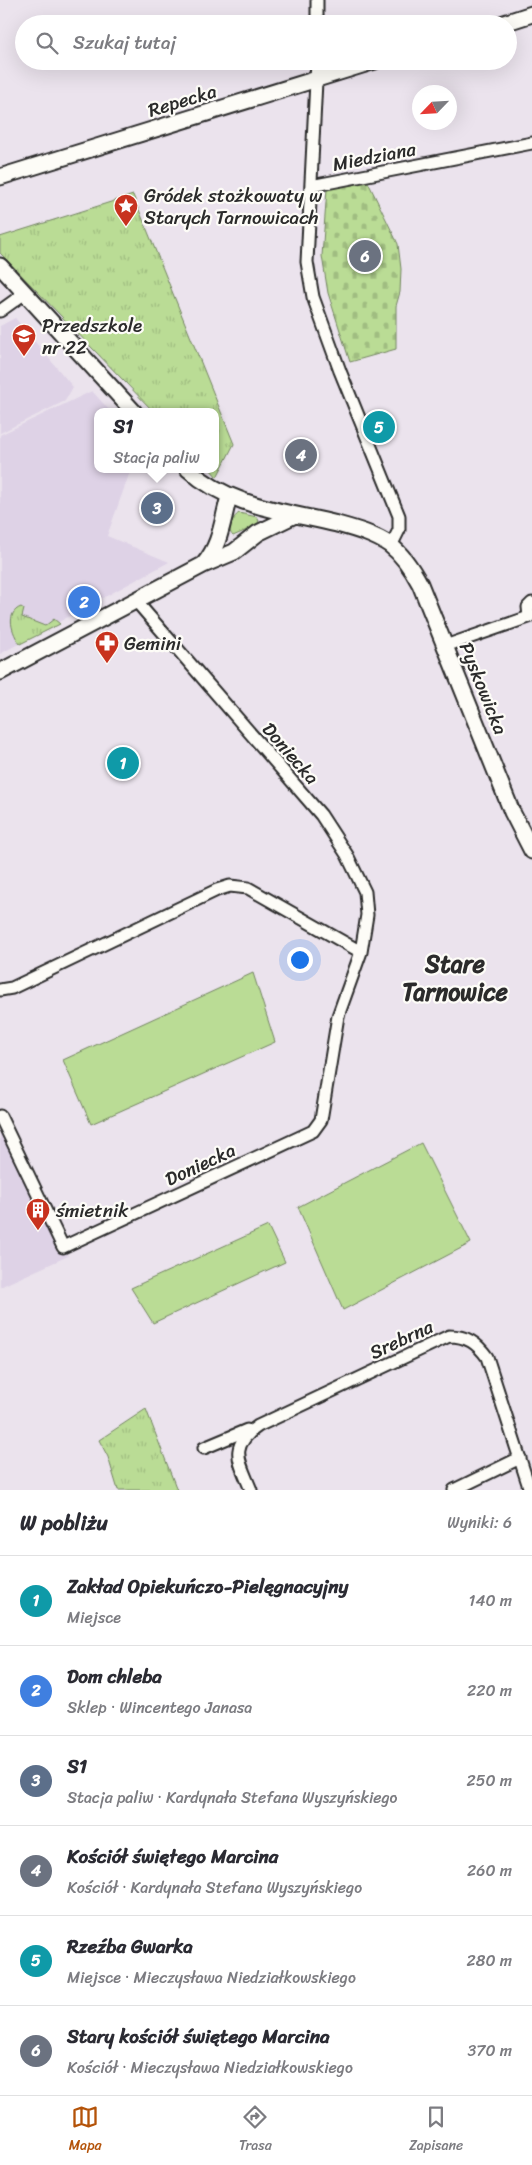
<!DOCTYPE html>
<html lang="pl">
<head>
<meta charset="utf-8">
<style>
	body { margin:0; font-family:Sriracha,sans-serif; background:#f2f2f3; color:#2b2b33 }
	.compass { position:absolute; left:412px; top:85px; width:45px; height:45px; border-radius:50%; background:#fff; box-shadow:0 5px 20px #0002; rotate:245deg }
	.you { position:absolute; left:299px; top:959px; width:18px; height:18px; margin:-12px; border:4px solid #fff; border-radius:50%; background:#1a73e8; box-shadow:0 0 0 8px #1a73e833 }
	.badge { display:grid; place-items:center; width:32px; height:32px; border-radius:50%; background:#b45309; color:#fff; font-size:16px; font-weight:700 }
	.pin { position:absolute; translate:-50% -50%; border:2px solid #fff; box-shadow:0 1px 5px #0006 }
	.popup { position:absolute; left:94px; top:408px; width:125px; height:65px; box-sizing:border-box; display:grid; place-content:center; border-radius:10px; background:#fff; filter:drop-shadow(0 1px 4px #0005); font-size:16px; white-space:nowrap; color:#7c7c81 }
	.popup b { font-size:19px; color:#2b2b33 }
	.popup::after { content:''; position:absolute; left:50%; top:100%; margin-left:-10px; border:10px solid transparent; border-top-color:#fff }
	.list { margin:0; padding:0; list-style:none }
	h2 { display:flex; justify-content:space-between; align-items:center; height:65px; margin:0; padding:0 20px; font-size:21px }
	h2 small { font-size:16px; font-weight:400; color:#7c7c81 }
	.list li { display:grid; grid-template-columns:32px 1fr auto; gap:15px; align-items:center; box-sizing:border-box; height:90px; padding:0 20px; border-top:1px solid #e1e1e2 }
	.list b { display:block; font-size:19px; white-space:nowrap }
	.list p { margin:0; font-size:16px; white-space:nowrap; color:#7c7c81 }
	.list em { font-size:16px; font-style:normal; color:#7c7c81 }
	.icon { flex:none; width:28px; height:28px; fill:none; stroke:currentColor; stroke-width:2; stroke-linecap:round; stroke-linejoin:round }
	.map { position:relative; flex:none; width:532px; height:1490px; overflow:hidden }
	.search { position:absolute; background:#fff; box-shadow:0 5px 20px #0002; left:15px; right:15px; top:15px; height:55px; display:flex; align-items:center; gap:12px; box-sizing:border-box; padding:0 18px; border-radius:28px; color:#7c7c81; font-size:19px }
	.sheet { height:605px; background:#fff }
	nav { display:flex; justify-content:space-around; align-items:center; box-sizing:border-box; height:70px; border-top:1px solid #e1e1e2; background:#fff; font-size:14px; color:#7c7c81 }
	nav a { display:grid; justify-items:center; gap:2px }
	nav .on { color:#b45309 }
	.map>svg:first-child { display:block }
	.built { fill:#ded2e6 }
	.grass { fill:url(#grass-tufts); stroke:#728460 }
	.cemetery { fill:url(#cemetery-stones); stroke:#728460 }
	.green { fill:#badc95; stroke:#728460 }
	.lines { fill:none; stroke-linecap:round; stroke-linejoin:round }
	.street-casing { stroke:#2b2b2b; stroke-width:15 }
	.secondary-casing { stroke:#2b2b2b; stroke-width:19 }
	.street { stroke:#fdfcf7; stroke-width:11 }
	.secondary { stroke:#fdfcf7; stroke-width:15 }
	.labels { text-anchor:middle; stroke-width:4.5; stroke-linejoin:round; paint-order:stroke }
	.street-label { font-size:19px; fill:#2b2b2b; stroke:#fdfcf7 }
	.poi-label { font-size:19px; fill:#2b2b2b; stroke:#fdfcf7; text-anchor:start }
	.district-label { font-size:24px; font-weight:bold; fill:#2b2b2b; stroke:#fdfcf7 }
</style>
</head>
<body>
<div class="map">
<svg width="532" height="1490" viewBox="0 0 532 1490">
	<defs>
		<pattern id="grass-tufts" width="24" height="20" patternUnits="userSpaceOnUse" patternTransform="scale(1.25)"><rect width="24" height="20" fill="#badc95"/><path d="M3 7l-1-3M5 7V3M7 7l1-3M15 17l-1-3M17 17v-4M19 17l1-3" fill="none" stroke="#a0bd81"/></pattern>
		<pattern id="cemetery-stones" width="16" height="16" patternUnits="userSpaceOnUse" patternTransform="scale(1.25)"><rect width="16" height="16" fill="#badc95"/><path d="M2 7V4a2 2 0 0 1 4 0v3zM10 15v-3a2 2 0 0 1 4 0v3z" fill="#a0bd81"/></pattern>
	</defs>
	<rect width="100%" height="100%" fill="#ebe3ed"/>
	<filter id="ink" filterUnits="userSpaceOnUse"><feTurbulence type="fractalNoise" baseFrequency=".02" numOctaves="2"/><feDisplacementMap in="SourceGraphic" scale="10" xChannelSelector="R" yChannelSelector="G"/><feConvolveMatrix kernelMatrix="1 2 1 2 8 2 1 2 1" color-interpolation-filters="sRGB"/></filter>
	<g filter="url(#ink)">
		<path class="built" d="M15,318L73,387L65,401L0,433V326Z
			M92,391L111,412H98V469H131L107,536L169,562L0,654V435Z
			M0,1116L52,1229L68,1256L0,1287Z"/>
		<path class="grass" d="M133,195L234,444L217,477L210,469H216V412H154L0,253V237Z
			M239,513L257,517L259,521L256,526L233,536C226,529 232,518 239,513Z
			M21,607L24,609L22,617L45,626L54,619L60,624L20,644C12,633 5,613 21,607Z
			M146,1409L177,1490H118L108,1457L99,1440Z"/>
		<path class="cemetery" d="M367,180L398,244L401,269L400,292L396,306V349L350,362L328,293L322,256L327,189Z"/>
		<path class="green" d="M253,973L275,1042L91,1124L63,1060Z
			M421,1143L471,1243L343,1310L298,1207Z
			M268,1226L285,1262L153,1323L131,1288Z"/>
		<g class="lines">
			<defs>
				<path id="street" d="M317,0V24
					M317,61L307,262L313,297L340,371L399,516V530L391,546
					M311,186L532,143
					M0,311L25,293
					M445,646L529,617L528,607L532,603
					M0,990L12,988L217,890L230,886L248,888L361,952
					M0,1116L63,1247L313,1131L321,1120L338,1016L361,952L367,915L365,892L347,855L321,815L136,601
					M204,1448L247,1430
					M251,1490C239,1460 228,1447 258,1426L449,1336C467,1336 477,1343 487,1357L530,1490
					M454,1490L520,1458"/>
				<path id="secondary" d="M501,24L532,14
					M0,177L375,61
					M0,266L134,412
					M188,469C230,507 284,511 337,524C355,529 374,534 390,545C403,555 412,569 420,584L512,812L532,851
					M204,564C221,544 222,521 229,497
					M0,672L203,565L234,552L258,533L295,515"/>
			</defs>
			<use href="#street" class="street-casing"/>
			<use href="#secondary" class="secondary-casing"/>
			<use href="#street" class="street"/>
			<use href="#secondary" class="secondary"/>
		</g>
	</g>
	<defs>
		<symbol id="sight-pin" viewBox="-11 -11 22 30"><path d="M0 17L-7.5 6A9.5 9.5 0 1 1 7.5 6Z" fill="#c8321e" stroke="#fdfcf7"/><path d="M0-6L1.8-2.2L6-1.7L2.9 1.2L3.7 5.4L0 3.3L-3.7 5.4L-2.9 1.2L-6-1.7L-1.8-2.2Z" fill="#fff"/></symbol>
		<symbol id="school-pin" viewBox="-11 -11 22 30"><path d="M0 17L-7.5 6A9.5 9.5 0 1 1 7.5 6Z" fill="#c8321e" stroke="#fdfcf7"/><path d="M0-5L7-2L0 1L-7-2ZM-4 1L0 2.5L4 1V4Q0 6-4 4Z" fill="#fff"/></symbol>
		<symbol id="pharmacy-pin" viewBox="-11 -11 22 30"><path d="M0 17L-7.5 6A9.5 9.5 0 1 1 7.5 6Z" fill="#c8321e" stroke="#fdfcf7"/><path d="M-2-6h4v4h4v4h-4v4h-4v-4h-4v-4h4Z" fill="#fff"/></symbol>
		<symbol id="building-pin" viewBox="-11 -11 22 30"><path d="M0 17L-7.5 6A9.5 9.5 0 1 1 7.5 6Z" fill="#c8321e" stroke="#fdfcf7"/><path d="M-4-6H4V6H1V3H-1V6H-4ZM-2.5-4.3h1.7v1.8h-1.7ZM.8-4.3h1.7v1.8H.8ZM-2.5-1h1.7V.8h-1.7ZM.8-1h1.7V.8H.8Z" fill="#fff"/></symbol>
	</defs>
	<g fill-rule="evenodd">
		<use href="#sight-pin" x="112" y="192" width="28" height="38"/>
		<use href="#school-pin" x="10" y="322" width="28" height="38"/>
		<use href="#pharmacy-pin" x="93" y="629" width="28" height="38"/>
		<use href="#building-pin" x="24" y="1196" width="28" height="38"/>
	</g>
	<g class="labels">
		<g class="street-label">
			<text transform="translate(182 100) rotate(-17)" y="7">Repecka</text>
			<text transform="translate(374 156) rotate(-11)" y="7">Miedziana</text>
			<text transform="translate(484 688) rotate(68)" y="7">Pyskowicka</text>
			<text transform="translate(291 753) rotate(49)" y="7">Doniecka</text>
			<text transform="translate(200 1164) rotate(-25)" y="7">Doniecka</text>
			<text transform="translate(401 1339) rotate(-25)" y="7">Srebrna</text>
		</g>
		<g class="poi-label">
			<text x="144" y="202">Gródek stożkowaty w<tspan x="144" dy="22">Starych Tarnowicach</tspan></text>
			<text x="42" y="332">Przedszkole<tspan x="42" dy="22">nr 22</tspan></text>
			<text x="124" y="650">Gemini</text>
			<text x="56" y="1217">śmietnik</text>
		</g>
		<g class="district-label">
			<text x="455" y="972">Stare<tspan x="455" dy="28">Tarnowice</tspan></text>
		</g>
	</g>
</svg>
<svg class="compass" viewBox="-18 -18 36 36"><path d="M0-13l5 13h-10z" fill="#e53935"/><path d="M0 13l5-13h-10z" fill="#7c7c81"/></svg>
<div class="you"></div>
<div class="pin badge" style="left:123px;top:763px;background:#0f9aa8">1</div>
<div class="pin badge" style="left:84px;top:602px;background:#3f7fe0">2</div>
<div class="pin badge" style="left:157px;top:508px;background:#5c6f8a">3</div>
<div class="popup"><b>S1</b>Stacja paliw</div>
<div class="pin badge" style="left:301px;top:455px;background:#6b7280">4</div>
<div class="pin badge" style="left:379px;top:427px;background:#0f9aa8">5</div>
<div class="pin badge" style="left:365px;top:256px;background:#6b7280">6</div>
<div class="search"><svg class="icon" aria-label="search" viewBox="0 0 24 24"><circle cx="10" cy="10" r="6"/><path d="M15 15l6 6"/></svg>Szukaj tutaj</div>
</div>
<section class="sheet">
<h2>W pobliżu<small>Wyniki: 6</small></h2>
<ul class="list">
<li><span class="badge" style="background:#0f9aa8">1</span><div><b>Zakład Opiekuńczo-Pielęgnacyjny</b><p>Miejsce</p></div><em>140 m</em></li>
<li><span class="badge" style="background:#3f7fe0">2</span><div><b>Dom chleba</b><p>Sklep · Wincentego Janasa</p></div><em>220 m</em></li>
<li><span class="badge" style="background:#5c6f8a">3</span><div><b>S1</b><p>Stacja paliw · Kardynała Stefana Wyszyńskiego</p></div><em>250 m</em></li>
<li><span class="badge" style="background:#6b7280">4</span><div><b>Kościół świętego Marcina</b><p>Kościół · Kardynała Stefana Wyszyńskiego</p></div><em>260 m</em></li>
<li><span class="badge" style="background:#0f9aa8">5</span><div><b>Rzeźba Gwarka</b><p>Miejsce · Mieczysława Niedziałkowskiego</p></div><em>280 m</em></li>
<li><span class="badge" style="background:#6b7280">6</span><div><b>Stary kościół świętego Marcina</b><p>Kościół · Mieczysława Niedziałkowskiego</p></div><em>370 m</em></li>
</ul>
</section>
<nav>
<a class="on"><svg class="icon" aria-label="map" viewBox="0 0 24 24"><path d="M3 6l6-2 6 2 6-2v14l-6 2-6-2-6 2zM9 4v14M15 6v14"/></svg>Mapa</a>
<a><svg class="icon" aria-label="directions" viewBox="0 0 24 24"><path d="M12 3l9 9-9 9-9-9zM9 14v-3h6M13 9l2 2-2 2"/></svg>Trasa</a>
<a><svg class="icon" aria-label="saved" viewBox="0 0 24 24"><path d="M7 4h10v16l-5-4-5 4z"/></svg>Zapisane</a>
</nav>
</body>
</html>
